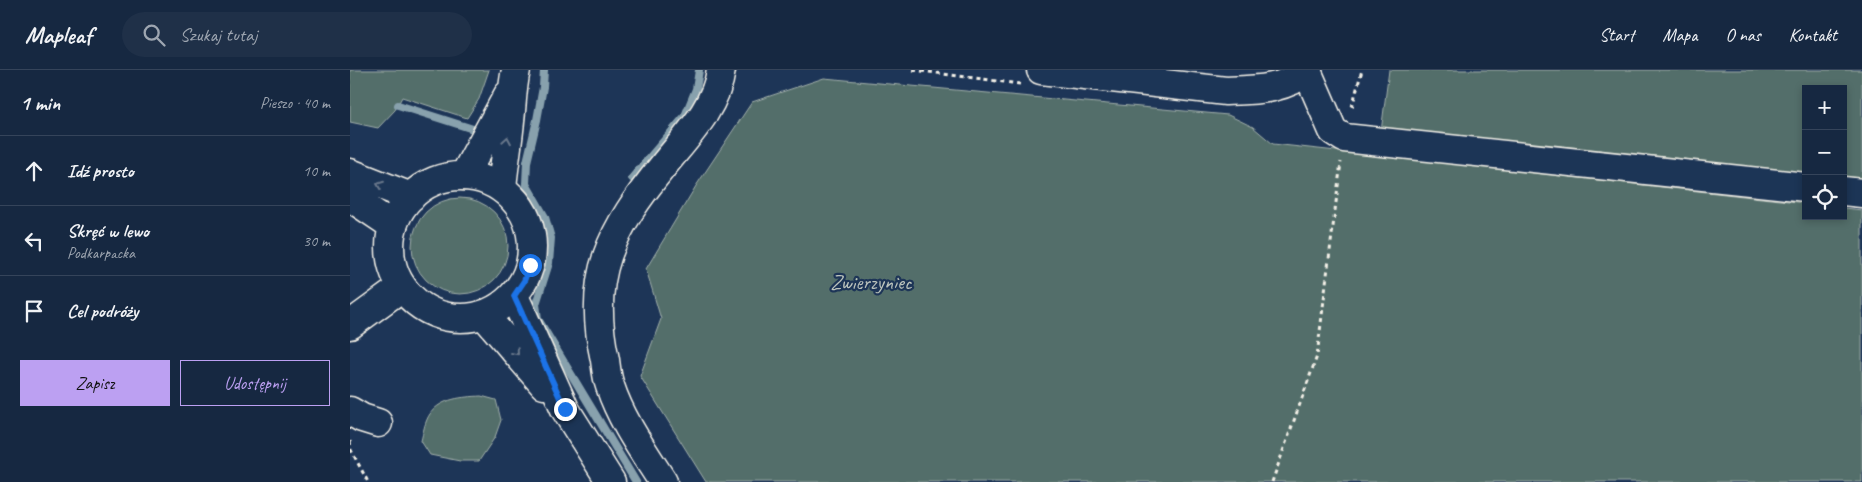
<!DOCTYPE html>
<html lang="pl">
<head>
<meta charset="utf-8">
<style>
	body { margin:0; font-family:Caveat,sans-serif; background:#1f3048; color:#f1f3f6 }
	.controls { position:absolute; right:15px; top:15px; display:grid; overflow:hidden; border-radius:0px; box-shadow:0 2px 8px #0003 }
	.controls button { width:45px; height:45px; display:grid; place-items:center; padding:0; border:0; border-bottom:1px solid #35445a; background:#162841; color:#f1f3f6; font:25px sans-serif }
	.stop { position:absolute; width:15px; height:15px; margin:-11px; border:4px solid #1a73e8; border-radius:50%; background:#fff }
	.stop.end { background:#1a73e8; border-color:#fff; box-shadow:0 1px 5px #0008 }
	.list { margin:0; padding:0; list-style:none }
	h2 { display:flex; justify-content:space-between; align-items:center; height:65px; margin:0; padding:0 20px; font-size:21px }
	h2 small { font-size:16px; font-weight:400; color:#9ea6b1 }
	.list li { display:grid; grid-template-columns:32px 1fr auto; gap:15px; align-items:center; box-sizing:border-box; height:70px; padding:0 20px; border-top:1px solid #35445a }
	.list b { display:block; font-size:19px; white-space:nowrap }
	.list p { margin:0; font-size:16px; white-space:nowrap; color:#9ea6b1 }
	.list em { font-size:16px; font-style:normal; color:#9ea6b1 }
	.actions { display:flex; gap:10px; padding:15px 20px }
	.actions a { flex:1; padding:11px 0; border:1px solid #bca0f2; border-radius:0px; text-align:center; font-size:18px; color:#bca0f2 }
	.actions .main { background:#bca0f2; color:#111 }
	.icon { flex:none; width:28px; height:28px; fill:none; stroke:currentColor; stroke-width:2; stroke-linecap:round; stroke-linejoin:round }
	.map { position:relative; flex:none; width:1512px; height:412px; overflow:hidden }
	header { display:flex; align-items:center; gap:30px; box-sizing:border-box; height:70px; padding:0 25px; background:#162841; border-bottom:1px solid #35445a }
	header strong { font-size:24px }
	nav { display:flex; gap:28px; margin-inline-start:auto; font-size:18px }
	.search { width:350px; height:45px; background:#1f3048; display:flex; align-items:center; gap:12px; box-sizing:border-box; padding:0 18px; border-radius:28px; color:#9ea6b1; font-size:19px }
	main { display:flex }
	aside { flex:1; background:#162841 }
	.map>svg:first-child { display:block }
	.green { fill:#526e6b; stroke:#a3b0aa }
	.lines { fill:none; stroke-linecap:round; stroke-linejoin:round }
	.stream { stroke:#88a1ad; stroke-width:8 }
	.minor-casing { stroke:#f4f1e8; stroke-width:31 }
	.major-casing { stroke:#f4f1e8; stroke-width:31 }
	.path { stroke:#f4f1e8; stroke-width:3; stroke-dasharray:4 4; stroke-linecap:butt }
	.minor { stroke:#1d3557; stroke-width:28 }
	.major { stroke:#1d3557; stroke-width:28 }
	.oneway { stroke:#68778a }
	.route { stroke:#1a73e8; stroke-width:6 }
	.labels { text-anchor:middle; stroke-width:4.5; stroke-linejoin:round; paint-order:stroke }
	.park-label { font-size:21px; fill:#bbc3bc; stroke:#1d3557 }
</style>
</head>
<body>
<header>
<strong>Mapleaf</strong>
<div class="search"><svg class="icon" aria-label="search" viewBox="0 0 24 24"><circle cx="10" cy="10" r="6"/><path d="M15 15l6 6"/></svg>Szukaj tutaj</div>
<nav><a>Start</a><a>Mapa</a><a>O nas</a><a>Kontakt</a></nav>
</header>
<main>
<aside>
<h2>1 min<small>Pieszo · 40 m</small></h2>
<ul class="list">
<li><svg class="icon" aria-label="ahead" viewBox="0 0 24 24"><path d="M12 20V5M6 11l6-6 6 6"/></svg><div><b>Idź prosto</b></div><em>10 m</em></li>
<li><svg class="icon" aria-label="left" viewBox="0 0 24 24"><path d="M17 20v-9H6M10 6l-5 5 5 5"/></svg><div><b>Skręć w lewo</b><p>Podkarpacka</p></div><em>30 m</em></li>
<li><svg class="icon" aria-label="arrive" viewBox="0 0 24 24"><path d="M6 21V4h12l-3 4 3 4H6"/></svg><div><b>Cel podróży</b></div></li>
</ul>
<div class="actions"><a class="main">Zapisz</a><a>Udostępnij</a></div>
</aside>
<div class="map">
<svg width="1512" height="412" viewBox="0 0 1512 412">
	<rect width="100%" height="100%" fill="#1d3557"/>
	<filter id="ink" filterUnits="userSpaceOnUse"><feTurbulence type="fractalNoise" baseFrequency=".02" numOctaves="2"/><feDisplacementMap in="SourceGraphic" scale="10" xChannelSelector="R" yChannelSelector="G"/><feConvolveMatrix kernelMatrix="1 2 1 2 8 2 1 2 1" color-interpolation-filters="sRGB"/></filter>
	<g filter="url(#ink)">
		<path class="green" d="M0,0H139L129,29L117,48L52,27L45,40L28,58L0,52Z
			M1039,0H1512V111L1493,109V19H1456V105L1031,62Z
			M474,8L878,45L903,57L923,74L1456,133V146H1493V138L1512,140V412H356L290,306L311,249L296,199L346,116L402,32Z
			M62 176a48 48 0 1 1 96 0a48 48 0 1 1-96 0Z
			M131,326L146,330L151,350L145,367L129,391H110L80,385L71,371C73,363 75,351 80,344C91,328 113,327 131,326Z"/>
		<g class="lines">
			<path class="stream" d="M194,0L193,17L187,50L177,92L176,114L195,147L201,168L199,193L186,234L188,249L286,412
				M48,35L123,59
				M282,108L335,46L346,19L349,0"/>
			<defs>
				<path id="minor" d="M691,0L876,21C904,20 936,20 958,0
					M957,1L983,61L994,68L1456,117
					M114,106L158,25
					M152,118C154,95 158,73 160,51C162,34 162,17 166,0
					M1493,121L1512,123
					M0,255L52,217
					M0,341L12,348L28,353
					M313,412C294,382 271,350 260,316C257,308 256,298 255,290C236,206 261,160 313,96C336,67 366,38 371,0"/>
				<path id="major" d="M0,103L61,127
					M40 177a71 71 0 1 1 142 0a71 71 0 1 1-142 0Z
					M0,127L43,156
					M164,226L215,339L261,412
					M134,245L194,315"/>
			</defs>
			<use href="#minor" class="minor-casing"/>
			<use href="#major" class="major-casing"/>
			<path class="path" d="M563,0L670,14
				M1002,37L1012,0
				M0,371L1,380L18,412
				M922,412L967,286L991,92"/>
			<use href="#minor" class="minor"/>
			<use href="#major" class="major"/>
		</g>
		<defs><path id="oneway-chevron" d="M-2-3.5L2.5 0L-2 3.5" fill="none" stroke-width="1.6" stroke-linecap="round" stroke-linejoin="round" transform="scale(1.25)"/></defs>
		<g class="oneway">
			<use href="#oneway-chevron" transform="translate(157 70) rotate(-80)"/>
			<use href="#oneway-chevron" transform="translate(30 115) rotate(-159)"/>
			<use href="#oneway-chevron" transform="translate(166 282) rotate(49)"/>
		</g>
	</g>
	<g class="lines" filter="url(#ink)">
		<path class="route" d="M180,195L174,211L164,226L215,339"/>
	</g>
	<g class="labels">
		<g class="park-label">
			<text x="521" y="219">Zwierzyniec</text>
		</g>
	</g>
</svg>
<div class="controls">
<button>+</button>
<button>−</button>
<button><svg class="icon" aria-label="locate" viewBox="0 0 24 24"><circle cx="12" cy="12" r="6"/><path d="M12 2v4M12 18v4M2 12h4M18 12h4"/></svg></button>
</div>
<div class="stop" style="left:180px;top:195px"></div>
<div class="stop end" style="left:215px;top:339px"></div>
</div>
</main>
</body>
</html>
